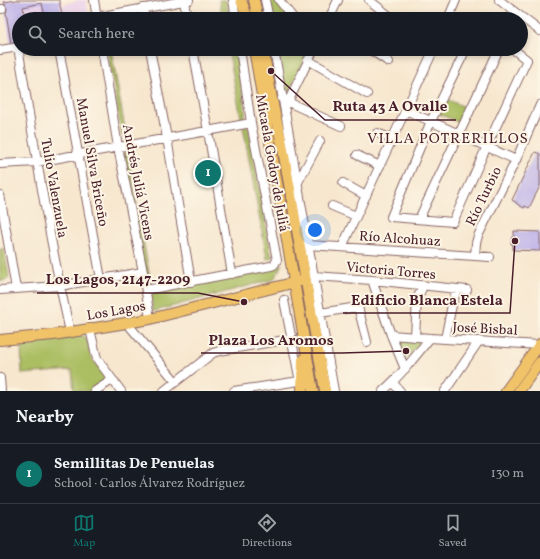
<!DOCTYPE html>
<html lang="en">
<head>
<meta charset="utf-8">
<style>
	body { margin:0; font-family:Vollkorn,serif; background:#242831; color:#f1f3f6 }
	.you { position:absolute; left:315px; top:230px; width:14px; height:14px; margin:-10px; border:3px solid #fff; border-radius:50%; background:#1a73e8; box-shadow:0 0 0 6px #1a73e833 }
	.badge { display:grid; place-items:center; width:26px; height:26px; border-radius:50%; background:#0f766e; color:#fff; font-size:13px; font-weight:700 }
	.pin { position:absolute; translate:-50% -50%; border:2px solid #fff; box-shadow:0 1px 4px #0006 }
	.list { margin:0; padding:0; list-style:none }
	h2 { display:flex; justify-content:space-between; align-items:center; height:52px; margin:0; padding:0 16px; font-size:17px }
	h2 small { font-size:13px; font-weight:400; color:#9ea1a6 }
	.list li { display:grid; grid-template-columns:26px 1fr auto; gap:12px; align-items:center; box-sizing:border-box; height:60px; padding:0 16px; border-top:1px solid #363941 }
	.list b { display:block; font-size:15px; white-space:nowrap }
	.list p { margin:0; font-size:13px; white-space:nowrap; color:#9ea1a6 }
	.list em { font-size:13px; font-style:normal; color:#9ea1a6 }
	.icon { flex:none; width:22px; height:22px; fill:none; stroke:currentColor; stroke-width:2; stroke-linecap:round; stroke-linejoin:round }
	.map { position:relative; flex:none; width:540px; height:391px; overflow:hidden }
	.search { position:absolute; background:#171b24; box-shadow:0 2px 6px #0003; left:12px; right:12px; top:12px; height:44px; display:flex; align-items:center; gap:10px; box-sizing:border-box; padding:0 14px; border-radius:22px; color:#9ea1a6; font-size:15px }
	.sheet { height:112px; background:#171b24 }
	nav { display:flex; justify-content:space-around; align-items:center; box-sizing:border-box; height:56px; border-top:1px solid #363941; background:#171b24; font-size:11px; color:#9ea1a6 }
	nav a { display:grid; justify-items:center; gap:2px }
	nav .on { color:#0f766e }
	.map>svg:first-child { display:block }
	.built { fill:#ebd1eb }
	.green { fill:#abbe62; stroke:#7a6e46 }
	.building { fill:#baaee9 }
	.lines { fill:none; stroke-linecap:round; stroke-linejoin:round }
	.minor-casing { stroke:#876564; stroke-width:10 }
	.major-casing { stroke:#876564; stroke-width:12 }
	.minor { stroke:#fff; stroke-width:8 }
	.major { stroke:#f1c369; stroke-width:10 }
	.labels { text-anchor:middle; stroke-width:4; stroke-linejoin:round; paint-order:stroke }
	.street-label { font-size:14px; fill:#4a1f2b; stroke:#fcf5e5 }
	.neighbourhood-label { font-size:15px; letter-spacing:1px; fill:#4a1f2b; stroke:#fcf5e5 }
	.leader { fill:none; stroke:#4a1f2b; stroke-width:1.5 }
	.callout-dot { fill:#4a1f2b; stroke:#fcf5e5; stroke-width:1.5 }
	.callout-label { font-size:15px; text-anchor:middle; font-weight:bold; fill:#4a1f2b; stroke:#fcf5e5; stroke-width:4; stroke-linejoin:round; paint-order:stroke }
</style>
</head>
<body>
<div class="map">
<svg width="540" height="391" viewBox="0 0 540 391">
	<rect width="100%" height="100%" fill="#fcf5e5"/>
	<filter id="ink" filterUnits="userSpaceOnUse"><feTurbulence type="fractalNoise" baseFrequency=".025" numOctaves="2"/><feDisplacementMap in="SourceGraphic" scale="8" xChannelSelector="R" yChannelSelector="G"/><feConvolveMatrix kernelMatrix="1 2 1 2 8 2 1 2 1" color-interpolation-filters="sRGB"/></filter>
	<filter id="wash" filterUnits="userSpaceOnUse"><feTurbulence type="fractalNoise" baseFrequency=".012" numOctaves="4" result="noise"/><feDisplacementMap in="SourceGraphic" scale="16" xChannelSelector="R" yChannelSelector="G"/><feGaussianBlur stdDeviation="0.9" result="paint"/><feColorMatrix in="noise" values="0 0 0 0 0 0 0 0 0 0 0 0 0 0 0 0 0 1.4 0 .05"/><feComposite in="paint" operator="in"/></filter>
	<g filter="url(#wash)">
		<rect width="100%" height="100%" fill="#f7e7cf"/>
		<path class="built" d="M3,0H62V5L80,0H86L90,19H19V44L11,46Z"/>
		<path class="green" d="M219,0H226L229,19H223Z
			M270,0H274L289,19H273Z
			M107,49H111L126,135L122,136Z
			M228,49H235L245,109V116L241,118Z
			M278,49H310L288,93H286Z
			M446,99L465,107L458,122L439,114Z
			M248,126L272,258L267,259L243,127Z
			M127,150L151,284L147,285L123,151Z
			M0,249H4L9,277L6,280L0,281Z
			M282,264L274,279L155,311H153L150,293Z
			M80,335C91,337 87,351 92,359C97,366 103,372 108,379L91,391H74L72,370L22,374L21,344Z
			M396,338L422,340L404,362Z"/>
		<g id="blocks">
			<path class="building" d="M16,0H60V6L63,19H48V17H45L42,3L23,7L25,19H19V42L11,43L6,13L7,9L4,2Z
				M535,152L540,154V186L529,208L525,206L524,208L517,204V203L512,200Z
				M514,231L540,232V251L513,250V244H511L512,237H514Z"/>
		</g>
	</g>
	<g filter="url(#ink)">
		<use href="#blocks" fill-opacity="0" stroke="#876564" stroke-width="1"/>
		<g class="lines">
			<defs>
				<path id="minor" d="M94,0L97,19
					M233,0L236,19
					M265,0L269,19
					M279,0L294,19
					M369,0L393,19
					M499,0L540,31
					M184,1L187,19
					M143,8L145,19
					M0,9H2
					M97,17L189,0
					M329,19L338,0
					M448,19L456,0
					M18,47C34,143 49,238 70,332
					M59,49L101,279
					M102,49L118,147L143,272L150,319
					M150,49L167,138L191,282
					M193,49L208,131L232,274
					M274,49L334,391
					M369,49L389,62
					M466,49L431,121L391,217L453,222L487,146L527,60L513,49
					M0,50L19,47
					M308,60L367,94
					M282,98L288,102L314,49
					M288,102L341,126
					M406,110L516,160
					M377,133L392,139
					M357,155L380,166
					M0,164L37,162L251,123
					M343,183L366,196
					M297,184L320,141
					M0,195L16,289
					M332,206L356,216
					M419,219L499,49
					M308,245L490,257
					M342,247L434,49
					M475,256L476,243L478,236L516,160L540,105
					M314,276L372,280L467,290
					M372,280L391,335L405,369
					M0,290L59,286L143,272
					M146,290L271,266L274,265L277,260L251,123L240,49
					M284,300L300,382
					M320,313L358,307L367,342
					M127,323L176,382
					M90,329L97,359L121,391
					M391,335L430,338L539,345
					M415,337L417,299L423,286
					M445,339L452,305L457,289
					M0,378L1,391
					M393,383L400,391
					M95,391L112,380
					M164,391L213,353L219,351L291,339
					M234,391L299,381
					M383,391C401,375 415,357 430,338
					M445,391L479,341"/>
				<path id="major" d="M241,0L248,19
					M254,0L258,19
					M254,49L313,391
					M263,49L274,110L282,144L325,391
					M0,340L53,335L150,319L300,281
					M302,391L303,360
					M506,391L540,344
					M519,391L540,362"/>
			</defs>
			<use href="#minor" class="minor-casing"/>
			<use href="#major" class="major-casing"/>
			<use href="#minor" class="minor"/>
			<use href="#major" class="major"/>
		</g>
	</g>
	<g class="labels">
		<g class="street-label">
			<text transform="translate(93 162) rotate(80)" y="5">Manuel Silva Briceño</text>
			<text transform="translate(273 163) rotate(80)" y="5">Micaela Godoy de Juliá</text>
			<text transform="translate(139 182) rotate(79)" y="5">Andrés Juliá Vicens</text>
			<text transform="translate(55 188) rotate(80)" y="5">Tulio Valenzuela</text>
			<text transform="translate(483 196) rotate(-64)" y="5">Río Turbio</text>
			<text transform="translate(400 238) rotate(4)" y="5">Río Alcohuaz</text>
			<text transform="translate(391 270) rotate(5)" y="5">Victoria Torres</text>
			<text transform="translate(116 310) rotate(-10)" y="5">Los Lagos</text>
			<text transform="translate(485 328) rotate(3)" y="5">José Bisbal</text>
		</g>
		<g class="neighbourhood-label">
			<text x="448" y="143">VILLA POTRERILLOS</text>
		</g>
	</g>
	<path class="leader" d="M271 71L325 120H456M244 302L198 293H37M515 241L510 313H343M406 351L342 353H201"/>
	<g class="callout-dot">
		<circle cx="271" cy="71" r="4"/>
		<circle cx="244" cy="302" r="4"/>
		<circle cx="515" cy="241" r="4"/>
		<circle cx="406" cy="351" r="4"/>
	</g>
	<g class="callout-label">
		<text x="390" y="111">Ruta 43 A Ovalle</text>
		<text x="118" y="284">Los Lagos, 2147-2209</text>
		<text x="427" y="305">Edificio Blanca Estela</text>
		<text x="271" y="345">Plaza Los Aromos</text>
	</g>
</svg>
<div class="you"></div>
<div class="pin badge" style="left:208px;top:173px">1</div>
<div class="search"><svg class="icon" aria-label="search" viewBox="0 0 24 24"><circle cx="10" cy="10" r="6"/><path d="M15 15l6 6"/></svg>Search here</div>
</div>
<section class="sheet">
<h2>Nearby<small></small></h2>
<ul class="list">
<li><span class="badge">1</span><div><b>Semillitas De Penuelas</b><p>School · Carlos Álvarez Rodríguez</p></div><em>130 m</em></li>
</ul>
</section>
<nav>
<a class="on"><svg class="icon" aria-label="map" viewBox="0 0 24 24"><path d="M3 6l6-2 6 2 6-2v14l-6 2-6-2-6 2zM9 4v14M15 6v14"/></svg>Map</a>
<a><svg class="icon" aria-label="directions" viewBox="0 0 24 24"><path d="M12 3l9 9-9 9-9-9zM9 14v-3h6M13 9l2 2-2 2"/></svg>Directions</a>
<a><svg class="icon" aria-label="saved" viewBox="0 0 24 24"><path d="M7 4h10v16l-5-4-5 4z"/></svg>Saved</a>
</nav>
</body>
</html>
